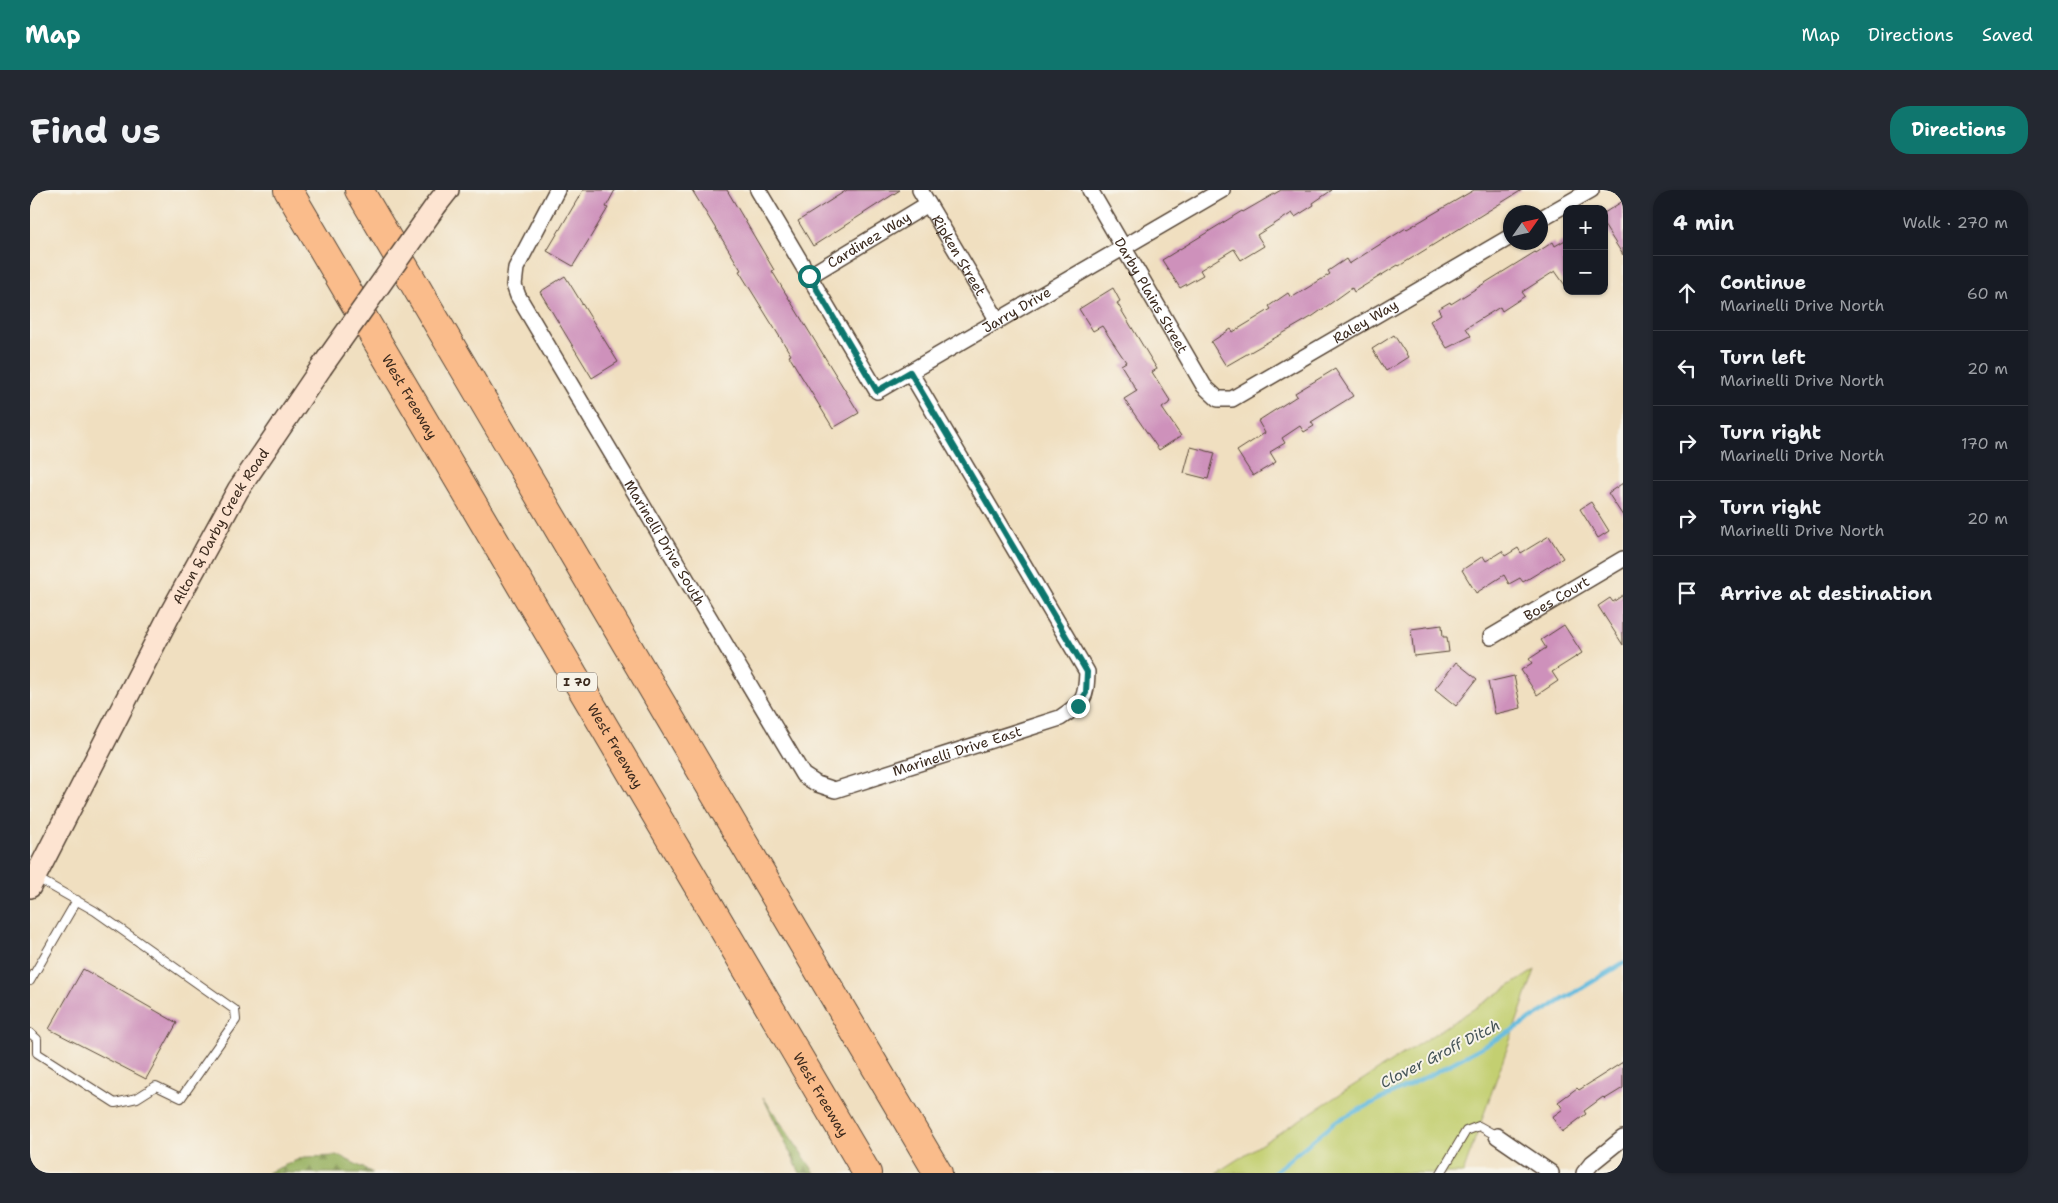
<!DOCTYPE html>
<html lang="en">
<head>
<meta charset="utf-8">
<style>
	body { margin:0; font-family:"Shantell Sans",sans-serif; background:#242831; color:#f1f3f6 }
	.controls { position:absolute; right:15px; top:15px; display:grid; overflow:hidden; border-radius:10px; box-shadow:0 1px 4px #0004 }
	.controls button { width:45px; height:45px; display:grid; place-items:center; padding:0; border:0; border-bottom:1px solid #363941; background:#171b24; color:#f1f3f6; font:25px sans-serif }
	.compass { position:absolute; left:1473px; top:15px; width:45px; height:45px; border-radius:50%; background:#171b24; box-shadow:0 1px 4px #0004; rotate:56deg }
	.stop { position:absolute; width:15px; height:15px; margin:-11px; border:4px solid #0f766e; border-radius:50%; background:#fff }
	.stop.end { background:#0f766e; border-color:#fff; box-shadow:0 1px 5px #0008 }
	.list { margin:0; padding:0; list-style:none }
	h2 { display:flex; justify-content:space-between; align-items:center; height:65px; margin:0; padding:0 20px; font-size:21px }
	h2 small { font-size:16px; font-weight:400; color:#9ea1a6 }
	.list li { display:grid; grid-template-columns:32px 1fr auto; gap:15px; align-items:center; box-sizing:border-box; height:75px; padding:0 20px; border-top:1px solid #363941 }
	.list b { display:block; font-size:19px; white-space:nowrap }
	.list p { margin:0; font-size:16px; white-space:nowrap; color:#9ea1a6 }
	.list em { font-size:16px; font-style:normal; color:#9ea1a6 }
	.icon { flex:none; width:28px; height:28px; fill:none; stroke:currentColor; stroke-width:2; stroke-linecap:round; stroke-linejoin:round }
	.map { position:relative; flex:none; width:1593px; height:983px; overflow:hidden; border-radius:20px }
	header { display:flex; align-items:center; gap:30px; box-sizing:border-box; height:70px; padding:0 25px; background:#0f766e; color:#fff }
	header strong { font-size:24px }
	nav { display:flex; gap:28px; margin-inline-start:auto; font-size:18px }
	.intro { display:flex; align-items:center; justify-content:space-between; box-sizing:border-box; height:120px; padding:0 30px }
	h1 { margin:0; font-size:35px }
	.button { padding:12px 22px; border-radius:20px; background:#0f766e; color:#fff; font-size:18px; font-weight:700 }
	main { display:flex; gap:30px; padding:0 30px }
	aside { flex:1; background:#171b24; border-radius:20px; box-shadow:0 1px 4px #0004 }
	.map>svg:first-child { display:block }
	.green { fill:#c3cf71; stroke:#7f7c48 }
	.forest { fill:url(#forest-firs); stroke:#6a6e40 }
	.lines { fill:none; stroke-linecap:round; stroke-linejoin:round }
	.stream { stroke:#61bade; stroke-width:4.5 }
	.building { fill:#ce91bb }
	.service-casing { stroke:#564536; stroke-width:10 }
	.minor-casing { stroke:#564536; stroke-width:18 }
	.secondary-casing { stroke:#564536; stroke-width:24 }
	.motorway-casing { stroke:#564536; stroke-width:30 }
	.service { stroke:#fff; stroke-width:8 }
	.minor { stroke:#fff; stroke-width:15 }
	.secondary { stroke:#fde4d1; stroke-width:21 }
	.motorway { stroke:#fabc8b; stroke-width:28 }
	.secondary-bridge-casing { stroke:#564536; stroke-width:24; stroke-linecap:butt }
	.secondary-bridge { stroke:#fde4d1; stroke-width:21 }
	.route { stroke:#0f766e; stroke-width:6 }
	.labels { text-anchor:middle; stroke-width:4; stroke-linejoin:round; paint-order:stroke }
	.shield { fill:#f7f3e8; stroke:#73665b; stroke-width:1 }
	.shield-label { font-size:12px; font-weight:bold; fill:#3b2a1e }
	.street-label { font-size:14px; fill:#3b2a1e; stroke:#f7f3e8 }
	.water-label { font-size:15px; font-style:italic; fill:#465558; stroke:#f7f3e8 }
</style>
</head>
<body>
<header>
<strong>Map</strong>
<nav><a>Map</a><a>Directions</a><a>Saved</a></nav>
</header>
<div class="intro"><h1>Find us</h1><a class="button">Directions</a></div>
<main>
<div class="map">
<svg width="1593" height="983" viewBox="0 0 1593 983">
	<defs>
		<pattern id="forest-firs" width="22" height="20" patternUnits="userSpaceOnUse" patternTransform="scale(1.25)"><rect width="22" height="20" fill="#9ab263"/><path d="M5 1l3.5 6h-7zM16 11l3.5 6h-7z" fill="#7f9151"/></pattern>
	</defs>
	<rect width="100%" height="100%" fill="#f7f3e8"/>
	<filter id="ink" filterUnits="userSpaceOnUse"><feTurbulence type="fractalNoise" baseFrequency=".02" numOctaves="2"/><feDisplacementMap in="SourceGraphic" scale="10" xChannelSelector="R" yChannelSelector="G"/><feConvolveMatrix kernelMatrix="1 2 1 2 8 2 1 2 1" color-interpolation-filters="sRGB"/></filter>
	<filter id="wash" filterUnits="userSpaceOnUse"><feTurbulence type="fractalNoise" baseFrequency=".0096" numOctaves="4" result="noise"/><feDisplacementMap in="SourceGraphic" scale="20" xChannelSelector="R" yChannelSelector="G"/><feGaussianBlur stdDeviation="1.12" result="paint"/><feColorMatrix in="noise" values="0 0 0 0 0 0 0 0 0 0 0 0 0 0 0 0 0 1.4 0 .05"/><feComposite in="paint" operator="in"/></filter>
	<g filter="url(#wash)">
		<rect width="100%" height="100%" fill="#f0dfc0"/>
		<path class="green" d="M1505,780L1433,983H1186Z"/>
		<path class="forest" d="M733,907L785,983H770Z
			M310,966L343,983H237L274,967Z"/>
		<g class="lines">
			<path class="stream" d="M1243,983L1306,931L1404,883L1483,840L1593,773"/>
		</g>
		<g id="blocks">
			<path class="building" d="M553,0H585L576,17L578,18L543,76L517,61Z
				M662,0H697L744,80L742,81L829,223L803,238L759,166L761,165L709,81L711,80Z
				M817,0H870L783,56L768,31Z
				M1251,0H1302L1283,13L1284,15L1265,27L1262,23L1227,45L1234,56L1211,70L1204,59L1170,80L1173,85L1150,98L1132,70L1212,21L1213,22Z
				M1444,0H1492L1369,76L1368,75L1324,102L1322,98L1283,126L1196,176L1181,152L1201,139L1203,142L1241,119L1239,116L1258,103L1261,108L1300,84L1298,81L1316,69L1319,74L1376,38L1377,39Z
				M1593,11V65L1574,35V23Z
				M1537,49V98L1525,81L1492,102L1495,106L1472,121L1470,117L1436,138L1441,146L1417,158L1400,131L1411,124L1408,119L1420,112L1421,114L1505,62L1506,63L1523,52L1525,56Z
				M535,86L588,172L562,188L510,102Z
				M1083,98L1090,111L1087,113L1127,179L1122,182L1141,212L1132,218L1151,246L1129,260L1094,209L1107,201L1091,175L1096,172L1072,136L1063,141L1049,119Z
				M1364,145L1378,167L1356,181L1342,159Z
				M1305,179L1323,206L1281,232L1284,236L1274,242L1270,236L1252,248L1255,253L1240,262L1246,272L1223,286L1207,261L1235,243L1228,231L1267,206L1265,203Z
				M1161,257L1185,263L1178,289L1154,283Z
				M1593,293V326L1578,303Z
				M1561,312L1579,341L1568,348L1550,319Z
				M1519,346L1533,368L1493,392L1490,388L1479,394L1474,385L1446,403L1432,380L1453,366L1456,371L1472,361L1475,366L1488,358L1491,363Z
				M1593,405V455L1568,416L1580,408L1583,412Z
				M1412,435L1413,447H1417L1419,462L1384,466L1381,439Z
				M1534,435L1552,463L1522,482L1528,491L1507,505L1491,480L1502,473L1499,469L1516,458L1511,450Z
				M1426,472L1447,489L1426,516L1405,499Z
				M1484,486L1491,518L1465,524L1458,492Z
				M53,779L147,833L116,889L19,839Z
				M1593,872V898L1575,909L1573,907L1554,921L1556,924L1532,942L1522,927L1533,919L1528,912L1547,898L1549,900Z"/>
		</g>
	</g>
	<g filter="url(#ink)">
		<use href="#blocks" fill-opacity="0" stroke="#564536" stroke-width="1"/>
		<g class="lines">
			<defs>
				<path id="service" d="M0,791L47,710
					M0,843L7,849V863L85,913L107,908L126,896L151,908L206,830L205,820L65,721L7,688
					M1411,983L1436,941L1449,936L1467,946"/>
				<g id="minor">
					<path id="s1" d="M527,0L486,78L484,95L488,106L773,585L787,594L805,600L1030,528C1054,512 1056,510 1057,482L880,182"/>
					<path id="s2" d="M728,0L847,201L1192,0"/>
					<path id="s3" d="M890,0L968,131"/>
					<path id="s4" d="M1060,0L1174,196L1188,209H1202L1480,47"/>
					<path d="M1510,29L1561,0"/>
					<path id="s5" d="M779,86L898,14"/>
					<path id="s6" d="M1461,447L1593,369"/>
					<path d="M1467,946L1521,983"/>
					<path d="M1554,983L1562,973L1593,948"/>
				</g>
				<g id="secondary">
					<path d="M407,14L418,0"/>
					<path id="s7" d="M0,697L139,426L208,300L291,178"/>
				</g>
				<g id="motorway">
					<path id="s8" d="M258,0L837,983"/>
					<path d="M329,0L908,983"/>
				</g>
			</defs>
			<use href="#service" class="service-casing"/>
			<use href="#minor" class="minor-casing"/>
			<use href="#secondary" class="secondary-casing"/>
			<use href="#motorway" class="motorway-casing"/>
			<use href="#service" class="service"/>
			<use href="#minor" class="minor"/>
			<use href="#secondary" class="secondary"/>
			<use href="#motorway" class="motorway"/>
			<defs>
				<path id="secondary-bridge" d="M291,178L407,14"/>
			</defs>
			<use href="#secondary-bridge" class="secondary-bridge-casing"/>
			<use href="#secondary-bridge" class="secondary-bridge"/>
		</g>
	</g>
	<g class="lines" filter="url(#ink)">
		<path class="route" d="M779,86L847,201L880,182L1057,482L1056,503L1048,516"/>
	</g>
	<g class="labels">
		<rect class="shield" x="527" y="482.5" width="40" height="19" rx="4"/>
		<g class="shield-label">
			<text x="547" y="496">I 70</text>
		</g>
		<g class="street-label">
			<text dy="5" stroke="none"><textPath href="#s5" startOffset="70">Cardinez Way</textPath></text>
			<text dy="5" stroke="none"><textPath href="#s3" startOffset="76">Ripken Street</textPath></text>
			<text dy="5" stroke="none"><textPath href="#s4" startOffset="122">Darby Plains Street</textPath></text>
			<text dy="5" stroke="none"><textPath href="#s2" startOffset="395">Jarry Drive</textPath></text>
			<text dy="5" stroke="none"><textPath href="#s4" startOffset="414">Raley Way</textPath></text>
			<text dy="5" stroke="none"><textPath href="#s8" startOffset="240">West Freeway</textPath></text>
			<text dy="5" stroke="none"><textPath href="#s7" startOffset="408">Alton &amp; Darby Creek Road</textPath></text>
			<text dy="5" stroke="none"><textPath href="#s1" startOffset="404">Marinelli Drive South</textPath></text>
			<text dy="5" stroke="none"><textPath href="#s6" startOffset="76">Boes Court</textPath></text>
			<text dy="5" stroke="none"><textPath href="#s8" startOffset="645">West Freeway</textPath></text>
			<text dy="5" stroke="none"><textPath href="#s1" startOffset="838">Marinelli Drive East</textPath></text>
			<text dy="5" stroke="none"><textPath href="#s8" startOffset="1050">West Freeway</textPath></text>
		</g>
		<g class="water-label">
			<text transform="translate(1410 864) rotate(-27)" y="5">Clover Groff Ditch</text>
		</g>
	</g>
</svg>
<div class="controls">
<button>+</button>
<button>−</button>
</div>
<svg class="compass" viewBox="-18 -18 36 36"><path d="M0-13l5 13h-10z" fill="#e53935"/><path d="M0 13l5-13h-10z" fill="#9ea1a6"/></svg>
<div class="stop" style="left:779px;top:86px"></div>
<div class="stop end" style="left:1048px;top:516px"></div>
</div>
<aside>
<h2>4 min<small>Walk · 270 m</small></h2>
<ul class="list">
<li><svg class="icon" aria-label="ahead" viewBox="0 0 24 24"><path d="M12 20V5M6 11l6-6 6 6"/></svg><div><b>Continue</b><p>Marinelli Drive North</p></div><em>60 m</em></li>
<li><svg class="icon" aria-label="left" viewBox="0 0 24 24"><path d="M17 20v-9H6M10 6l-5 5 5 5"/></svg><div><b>Turn left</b><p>Marinelli Drive North</p></div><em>20 m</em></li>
<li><svg class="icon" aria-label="right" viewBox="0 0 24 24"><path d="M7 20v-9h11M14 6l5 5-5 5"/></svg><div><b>Turn right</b><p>Marinelli Drive North</p></div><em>170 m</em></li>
<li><svg class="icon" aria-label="right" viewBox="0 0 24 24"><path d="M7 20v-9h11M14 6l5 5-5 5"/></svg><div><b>Turn right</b><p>Marinelli Drive North</p></div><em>20 m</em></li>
<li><svg class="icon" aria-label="arrive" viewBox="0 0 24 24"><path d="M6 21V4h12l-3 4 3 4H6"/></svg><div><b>Arrive at destination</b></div></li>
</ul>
</aside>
</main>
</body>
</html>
